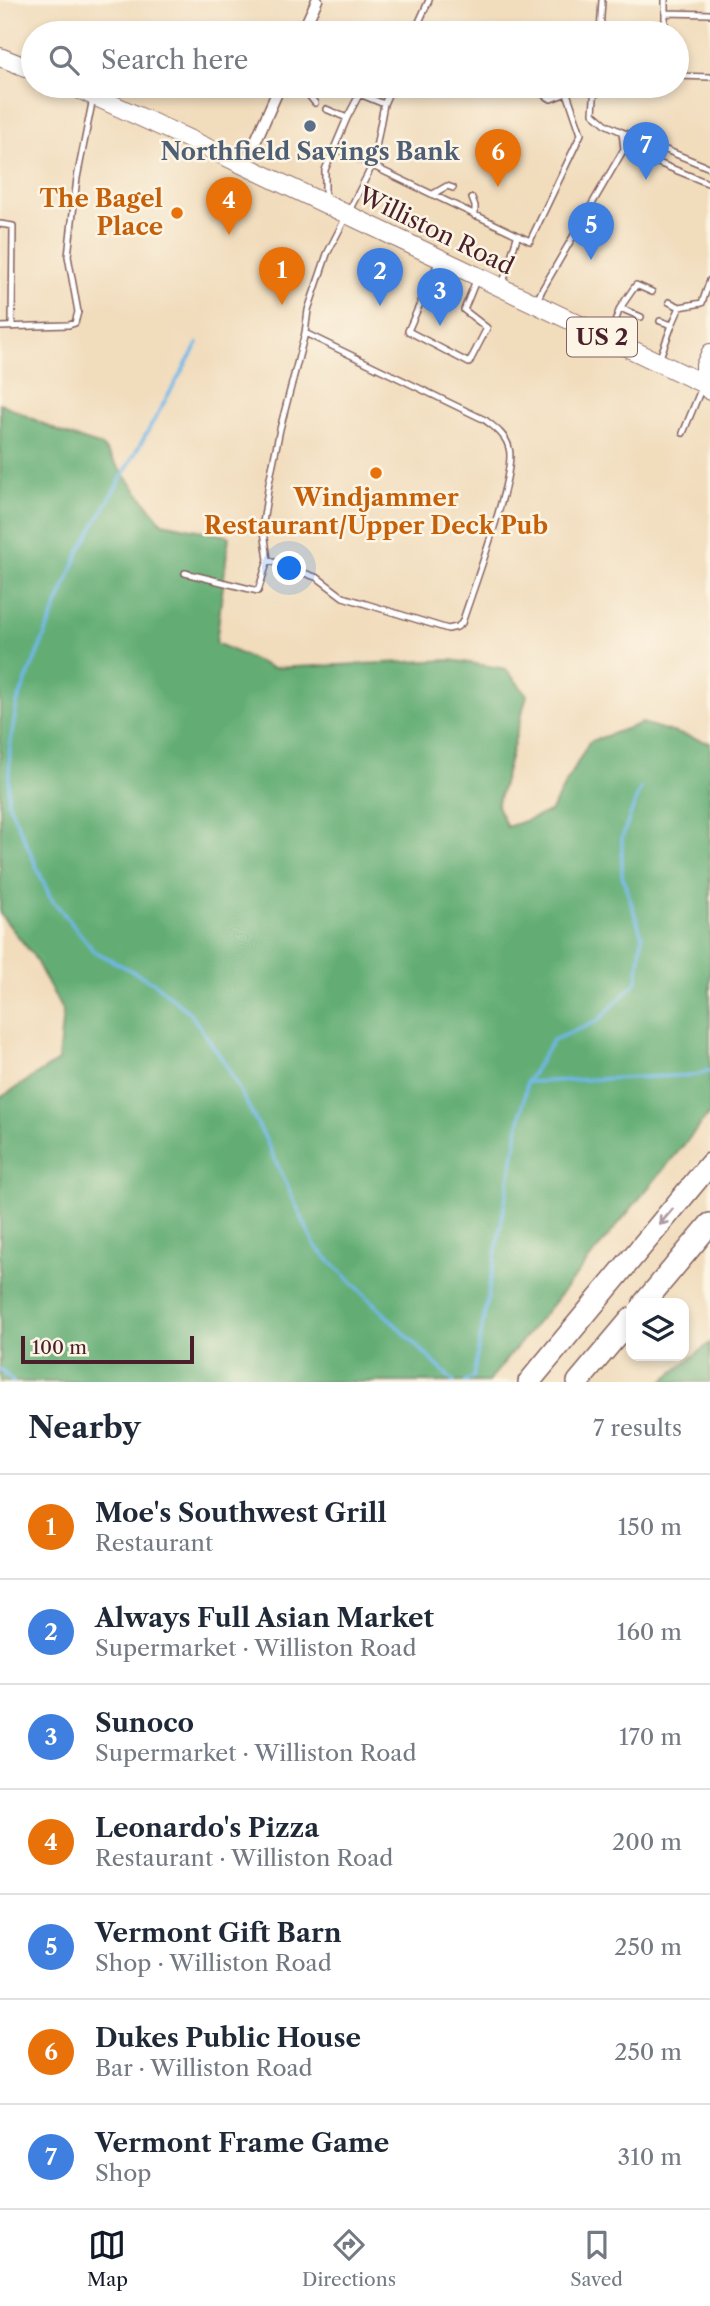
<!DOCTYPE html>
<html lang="en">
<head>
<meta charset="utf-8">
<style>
	body { margin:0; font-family:"Libre Caslon Text",serif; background:#f6f6f7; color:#1f2937 }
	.controls { position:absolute; right:21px; bottom:21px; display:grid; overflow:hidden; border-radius:14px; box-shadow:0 4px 10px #0003 }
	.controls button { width:63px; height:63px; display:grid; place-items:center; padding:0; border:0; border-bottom:2px solid #e0e1e3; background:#fff; color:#1f2937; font:35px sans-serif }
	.scale { position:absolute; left:21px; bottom:18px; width:173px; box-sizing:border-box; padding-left:7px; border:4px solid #4a1f2b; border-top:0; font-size:19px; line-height:24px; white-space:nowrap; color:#4a1f2b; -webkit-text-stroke:5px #fcf5e5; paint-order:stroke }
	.you { position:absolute; left:290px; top:569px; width:24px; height:24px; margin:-18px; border:5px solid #fff; border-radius:50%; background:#1a73e8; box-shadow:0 0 0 10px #1a73e833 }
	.badge { display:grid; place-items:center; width:46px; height:46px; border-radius:50%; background:#111827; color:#fff; font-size:23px; font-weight:700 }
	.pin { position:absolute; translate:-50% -58px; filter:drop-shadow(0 2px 4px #0008) }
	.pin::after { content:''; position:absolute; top:37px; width:24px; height:21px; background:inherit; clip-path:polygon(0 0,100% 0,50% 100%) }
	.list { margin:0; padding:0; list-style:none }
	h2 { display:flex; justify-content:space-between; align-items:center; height:91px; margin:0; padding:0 28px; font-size:30px }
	h2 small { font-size:23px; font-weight:400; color:#747a83 }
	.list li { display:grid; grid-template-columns:46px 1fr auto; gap:21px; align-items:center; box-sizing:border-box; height:105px; padding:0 28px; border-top:2px solid #e0e1e3 }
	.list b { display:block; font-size:26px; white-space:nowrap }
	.list p { margin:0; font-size:23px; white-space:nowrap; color:#747a83 }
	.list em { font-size:23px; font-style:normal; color:#747a83 }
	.icon { flex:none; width:38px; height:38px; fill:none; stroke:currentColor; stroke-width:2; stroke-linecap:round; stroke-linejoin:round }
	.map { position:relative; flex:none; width:710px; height:1382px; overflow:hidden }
	.search { position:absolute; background:#fff; box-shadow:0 4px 10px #0003; left:21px; right:21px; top:21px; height:77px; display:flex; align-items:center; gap:18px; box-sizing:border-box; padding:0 24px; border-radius:38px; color:#747a83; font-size:26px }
	.sheet { height:826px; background:#fff }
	nav { display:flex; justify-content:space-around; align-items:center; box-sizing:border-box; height:98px; border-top:2px solid #e0e1e3; background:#fff; font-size:19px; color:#747a83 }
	nav a { display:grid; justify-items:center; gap:4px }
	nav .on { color:#111827 }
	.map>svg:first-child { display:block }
	.forest { fill:#64ad74; stroke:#576650; stroke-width:2 }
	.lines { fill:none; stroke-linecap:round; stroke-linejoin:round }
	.stream { stroke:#71b8e8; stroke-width:3.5 }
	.lane-casing { stroke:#84615e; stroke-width:8 }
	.street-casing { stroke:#84615e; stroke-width:13 }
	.secondary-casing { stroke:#84615e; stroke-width:18 }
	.primary-casing { stroke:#84615e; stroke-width:20 }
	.highway-casing { stroke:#84615e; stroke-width:24 }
	.lane { stroke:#fff; stroke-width:5 }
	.street { stroke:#fff; stroke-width:10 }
	.secondary { stroke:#fff; stroke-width:16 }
	.primary { stroke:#fff; stroke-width:18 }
	.highway { stroke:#fff; stroke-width:21 }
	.oneway { stroke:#ae9aa0 }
	.service-dot { fill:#5c6f8a; stroke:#fcf5e5; stroke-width:2.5 }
	.food-dot { fill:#e8710a; stroke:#fcf5e5; stroke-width:2.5 }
	.labels { text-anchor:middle; stroke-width:5; stroke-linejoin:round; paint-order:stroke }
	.shield { fill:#fcf5e5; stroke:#7f5f63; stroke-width:2 }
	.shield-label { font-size:23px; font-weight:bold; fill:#4a1f2b }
	.service-label { font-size:24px; font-weight:bold; fill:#4e5e75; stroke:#fcf5e5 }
	.food-label { font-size:24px; font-weight:bold; fill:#c56008; stroke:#fcf5e5; text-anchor:end }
	.street-label { font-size:24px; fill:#4a1f2b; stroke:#fcf5e5 }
</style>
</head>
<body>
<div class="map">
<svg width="710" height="1382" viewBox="0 0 710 1382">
	<rect width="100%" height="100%" fill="#fcf5e5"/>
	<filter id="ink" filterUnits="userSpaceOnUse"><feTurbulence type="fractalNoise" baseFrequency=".0143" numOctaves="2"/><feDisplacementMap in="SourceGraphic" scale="14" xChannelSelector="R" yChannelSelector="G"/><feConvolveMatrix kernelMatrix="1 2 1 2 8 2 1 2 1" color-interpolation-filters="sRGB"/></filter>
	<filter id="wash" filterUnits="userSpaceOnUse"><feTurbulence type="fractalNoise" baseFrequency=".00686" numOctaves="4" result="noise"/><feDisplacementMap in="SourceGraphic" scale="28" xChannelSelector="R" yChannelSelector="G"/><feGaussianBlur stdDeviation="1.57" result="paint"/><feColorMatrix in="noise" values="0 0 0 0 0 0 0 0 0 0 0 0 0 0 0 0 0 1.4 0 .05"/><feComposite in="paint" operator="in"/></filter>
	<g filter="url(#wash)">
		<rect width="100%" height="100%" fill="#f1dcbc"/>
		<path class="forest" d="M0,403L62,433L102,446L162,523L229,536L216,643L272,668L451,660L506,669L527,695L497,806L507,827L550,812L589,742L642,723L710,743V1113L488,1382H0V1098L58,1061L63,1012L33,955L0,914Z
			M710,1343V1382H661Z"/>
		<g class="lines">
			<path class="stream" d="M198,343L79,552L17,703L10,746L8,802L50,897L94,951L153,982L190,1013L225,1063L265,1138L315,1246L454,1382
				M528,1082L697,1075L710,1070
				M0,1369L13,1382
				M465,1382L473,1377L527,1082L553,1040L598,1021L637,981L642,936L622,875V838L640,789"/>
		</g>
	</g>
	<g filter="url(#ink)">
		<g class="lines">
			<defs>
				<path id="lane" d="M665,0V13L710,14
					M665,13V33
					M414,33L429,0
					M600,33L602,0
					M677,76L710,77
					M304,86L303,88L315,103
					M340,86L384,104
					M539,86L543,94L551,99L564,94L567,86
					M595,86L593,113L607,125L622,132L624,149L710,184
					M326,109L347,118
					M622,132L710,168
					M335,148L530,241L581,134L566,90
					M433,194L447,186L453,188
					M472,198L475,206V216
					M325,200V170L347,118L359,95
					M0,224L13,226L12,327
					M438,263L408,331L469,363L487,328L464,310L477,278
					M502,286L517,237
					M537,301L542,290L624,149
					M669,302L680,307L702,303L710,280
					M620,308L636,285L652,292
					M672,325L680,307
					M0,327L69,325L75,323L78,312L68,256L77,178L93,98
					M610,336L620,308L641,317
					M659,360L672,325L660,321
					M683,433L702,387
					M268,560L318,578L343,597L448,629L457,627L462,623C472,592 517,472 509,448C506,435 494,427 485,420L305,333
					M185,573L258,591L268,560L263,523L269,483L280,429L305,333L308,310L327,254L373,164L384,104L392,86"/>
				<path id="street" d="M302,33L317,0
					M245,165L280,86"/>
				<path id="secondary" d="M704,384V365L710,352"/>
				<path id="primary" d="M0,57L33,70
					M72,86L193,141L704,384L710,391"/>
				<path id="highway" d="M644,1303L710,1224
					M529,1382L710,1164
					M578,1382L631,1319"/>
			</defs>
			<use href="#lane" class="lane-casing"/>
			<use href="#street" class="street-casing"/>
			<use href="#secondary" class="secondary-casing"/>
			<use href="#primary" class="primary-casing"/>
			<use href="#highway" class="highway-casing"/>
			<use href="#lane" class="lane"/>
			<use href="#street" class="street"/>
			<use href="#secondary" class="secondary"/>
			<use href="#primary" class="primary"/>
			<use href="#highway" class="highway"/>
		</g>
		<defs><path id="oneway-shaft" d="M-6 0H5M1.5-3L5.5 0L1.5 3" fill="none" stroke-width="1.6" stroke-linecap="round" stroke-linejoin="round" transform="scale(1.75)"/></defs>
		<use class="oneway" href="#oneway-shaft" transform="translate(666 1217) rotate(130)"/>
	</g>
	<circle class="service-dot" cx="310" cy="126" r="7"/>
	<g class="food-dot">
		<circle cx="177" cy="213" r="7"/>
		<circle cx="376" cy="473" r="7"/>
	</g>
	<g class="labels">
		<rect class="shield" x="567" y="317.5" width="70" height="39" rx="5"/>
		<g class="shield-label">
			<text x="602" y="345">US 2</text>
		</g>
		<g class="service-label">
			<text x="310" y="160">Northfield Savings Bank</text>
		</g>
		<g class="food-label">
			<text x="163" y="207">The Bagel<tspan x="163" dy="28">Place</tspan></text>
			<text x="376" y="506" text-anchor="middle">Windjammer<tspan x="376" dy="28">Restaurant/Upper Deck Pub</tspan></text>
		</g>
		<g class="street-label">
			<text transform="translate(436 231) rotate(26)" y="8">Williston Road</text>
		</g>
	</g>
</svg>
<div class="controls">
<button><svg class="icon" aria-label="layers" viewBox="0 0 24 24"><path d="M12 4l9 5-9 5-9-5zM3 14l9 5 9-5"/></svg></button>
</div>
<div class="scale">100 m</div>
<div class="you"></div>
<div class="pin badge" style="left:282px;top:305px;background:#e8710a">1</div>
<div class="pin badge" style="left:380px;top:306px;background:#3f7fe0">2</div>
<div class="pin badge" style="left:440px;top:326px;background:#3f7fe0">3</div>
<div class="pin badge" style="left:229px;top:235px;background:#e8710a">4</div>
<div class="pin badge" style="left:591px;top:260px;background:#3f7fe0">5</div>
<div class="pin badge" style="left:498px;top:187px;background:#e8710a">6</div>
<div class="pin badge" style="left:646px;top:180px;background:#3f7fe0">7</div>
<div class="search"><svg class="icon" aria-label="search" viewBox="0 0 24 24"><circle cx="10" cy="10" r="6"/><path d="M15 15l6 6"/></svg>Search here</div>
</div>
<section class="sheet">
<h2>Nearby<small>7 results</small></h2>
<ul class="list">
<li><span class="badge" style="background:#e8710a">1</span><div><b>Moe's Southwest Grill</b><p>Restaurant</p></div><em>150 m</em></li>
<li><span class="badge" style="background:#3f7fe0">2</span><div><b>Always Full Asian Market</b><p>Supermarket · Williston Road</p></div><em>160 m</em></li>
<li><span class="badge" style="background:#3f7fe0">3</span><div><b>Sunoco</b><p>Supermarket · Williston Road</p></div><em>170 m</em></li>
<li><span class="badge" style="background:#e8710a">4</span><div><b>Leonardo's Pizza</b><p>Restaurant · Williston Road</p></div><em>200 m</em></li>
<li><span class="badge" style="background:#3f7fe0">5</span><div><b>Vermont Gift Barn</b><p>Shop · Williston Road</p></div><em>250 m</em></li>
<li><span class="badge" style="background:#e8710a">6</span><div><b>Dukes Public House</b><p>Bar · Williston Road</p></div><em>250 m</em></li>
<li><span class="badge" style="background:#3f7fe0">7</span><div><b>Vermont Frame Game</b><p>Shop</p></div><em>310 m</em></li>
</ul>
</section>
<nav>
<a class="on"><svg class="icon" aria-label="map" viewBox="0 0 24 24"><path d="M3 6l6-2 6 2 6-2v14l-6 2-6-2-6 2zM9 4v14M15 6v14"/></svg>Map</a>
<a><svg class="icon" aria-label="directions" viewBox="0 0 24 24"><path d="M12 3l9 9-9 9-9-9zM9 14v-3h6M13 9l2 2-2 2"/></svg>Directions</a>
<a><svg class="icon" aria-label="saved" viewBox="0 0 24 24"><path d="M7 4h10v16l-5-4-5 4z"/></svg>Saved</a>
</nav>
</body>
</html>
